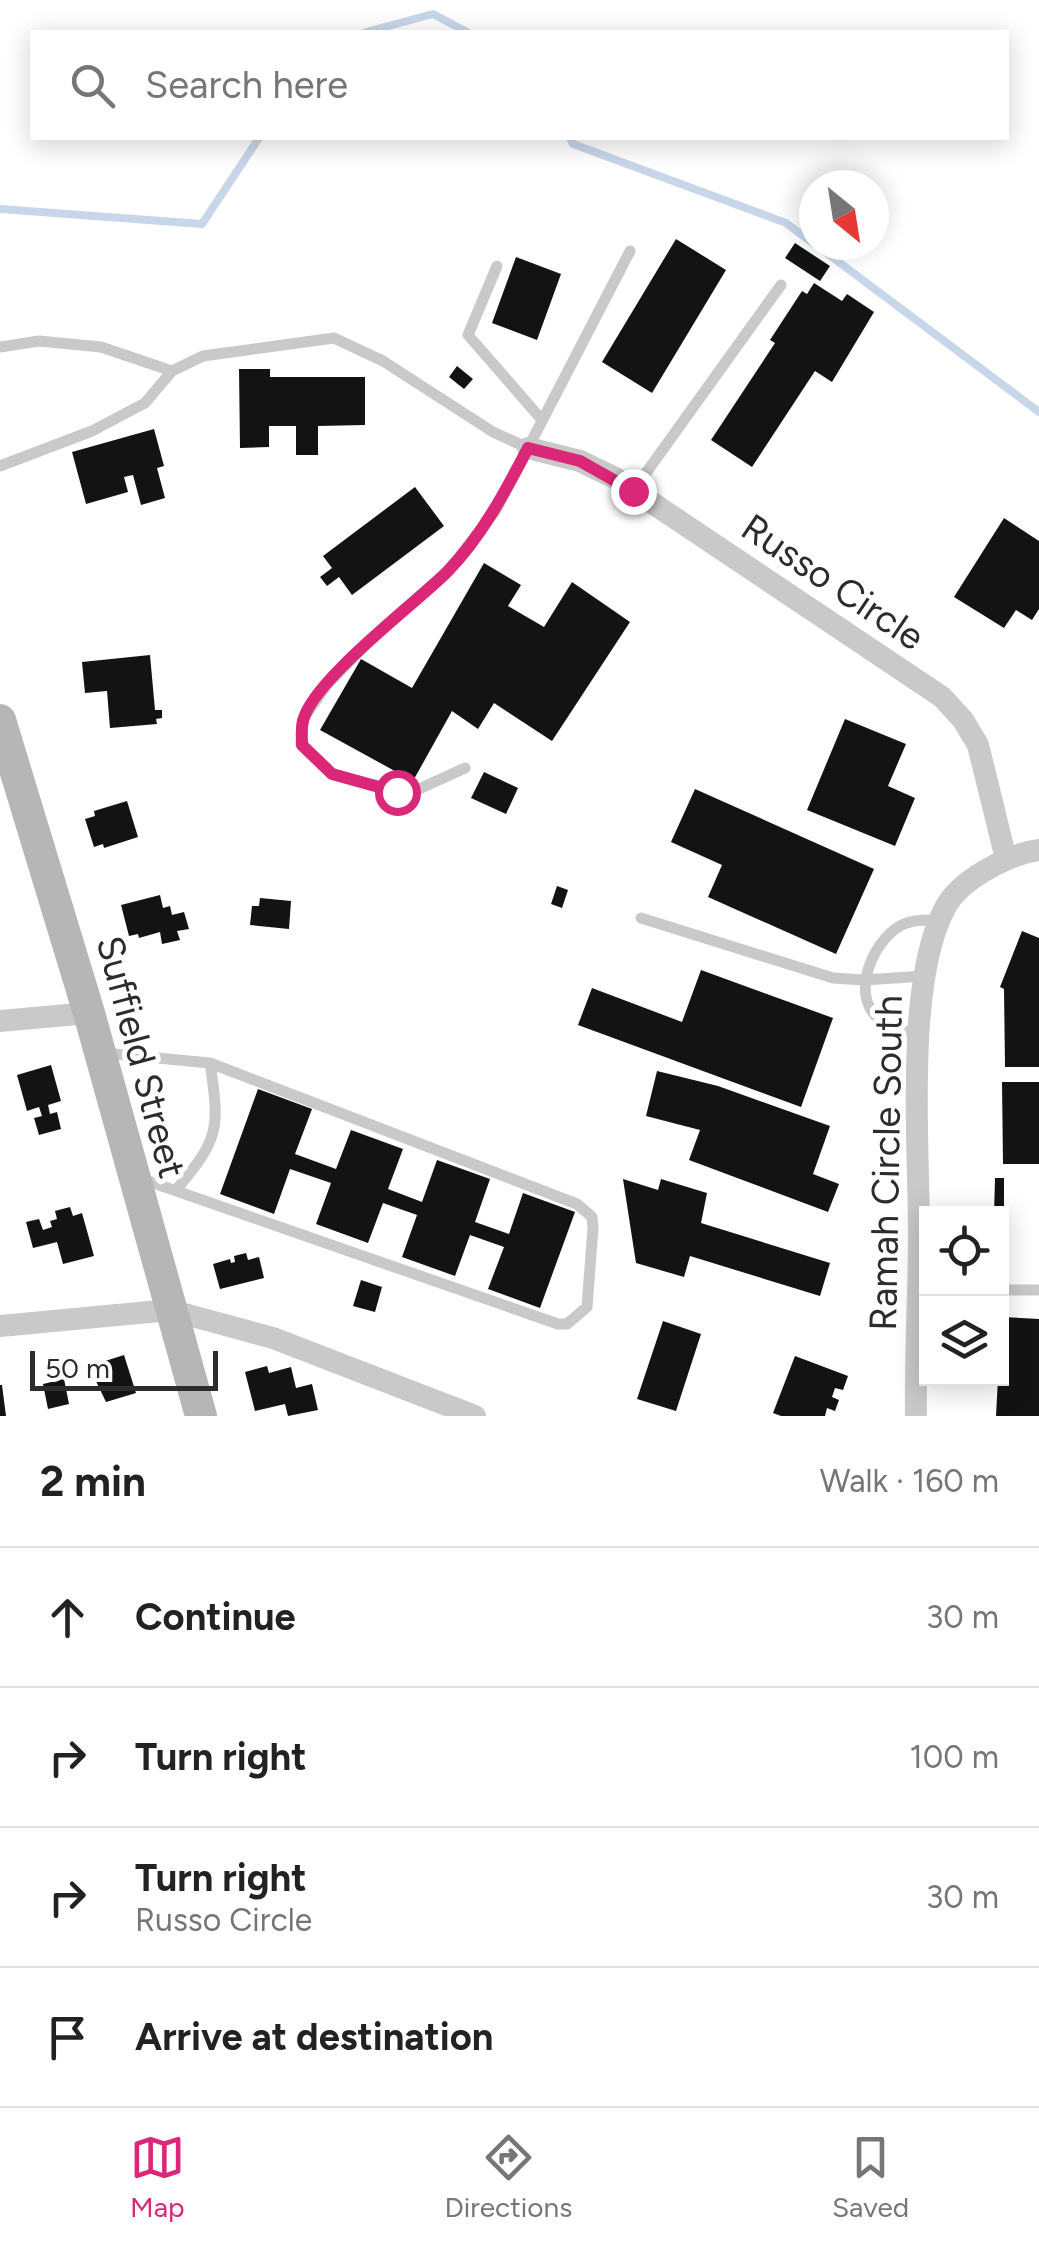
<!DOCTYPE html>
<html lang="en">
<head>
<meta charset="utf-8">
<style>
	body { margin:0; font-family:Figtree,sans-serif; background:#f2f2f2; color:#222 }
	.controls { position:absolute; right:30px; bottom:30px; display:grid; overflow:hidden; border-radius:0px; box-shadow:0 5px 25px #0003 }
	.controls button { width:90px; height:90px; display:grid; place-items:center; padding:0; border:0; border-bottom:2px solid #e0e0e0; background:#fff; color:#222; font:50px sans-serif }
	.compass { position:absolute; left:799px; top:170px; width:90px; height:90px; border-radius:50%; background:#fff; box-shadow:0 5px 25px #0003; rotate:150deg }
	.scale { position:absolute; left:30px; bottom:25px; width:188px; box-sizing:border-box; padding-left:10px; border:5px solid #2c2c2c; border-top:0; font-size:28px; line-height:35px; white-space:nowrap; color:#2c2c2c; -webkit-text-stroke:8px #fff; paint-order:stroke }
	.stop { position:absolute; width:30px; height:30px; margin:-22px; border:8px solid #db2777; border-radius:50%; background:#fff }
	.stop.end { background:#db2777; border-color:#fff; box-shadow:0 2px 10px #0008 }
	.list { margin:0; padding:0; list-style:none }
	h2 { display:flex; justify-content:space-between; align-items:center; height:130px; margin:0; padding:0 40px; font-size:42px }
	h2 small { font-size:32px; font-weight:400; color:#767676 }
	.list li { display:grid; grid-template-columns:65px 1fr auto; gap:30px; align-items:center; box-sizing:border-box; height:140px; padding:0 40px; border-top:2px solid #e0e0e0 }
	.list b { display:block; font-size:38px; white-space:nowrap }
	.list p { margin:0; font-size:32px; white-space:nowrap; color:#767676 }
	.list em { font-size:32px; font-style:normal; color:#767676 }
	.icon { flex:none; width:55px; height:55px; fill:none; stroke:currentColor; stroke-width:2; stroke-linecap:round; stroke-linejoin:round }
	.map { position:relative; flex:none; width:1039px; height:1416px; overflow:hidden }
	.search { position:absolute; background:#fff; box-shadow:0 5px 25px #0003; left:30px; right:30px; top:30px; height:110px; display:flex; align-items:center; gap:25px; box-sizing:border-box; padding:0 35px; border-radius:0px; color:#767676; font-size:38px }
	.sheet { height:690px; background:#fff }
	nav { display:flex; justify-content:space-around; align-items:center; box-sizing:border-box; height:140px; border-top:2px solid #e0e0e0; background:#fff; font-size:28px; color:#767676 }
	nav a { display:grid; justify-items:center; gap:5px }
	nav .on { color:#db2777 }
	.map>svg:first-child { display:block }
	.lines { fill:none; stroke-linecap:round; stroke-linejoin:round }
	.stream { stroke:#c7d7e9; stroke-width:8 }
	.building { fill:#131313 }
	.lane { stroke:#c9c9c9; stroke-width:11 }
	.street { stroke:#c9c9c9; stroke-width:22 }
	.secondary { stroke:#b6b6b6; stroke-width:32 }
	.route { stroke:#db2777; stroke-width:12 }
	.labels { text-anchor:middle; stroke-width:10; stroke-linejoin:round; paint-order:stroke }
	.street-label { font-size:38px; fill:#2c2c2c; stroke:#fff }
</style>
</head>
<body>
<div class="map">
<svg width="1039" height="1416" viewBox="0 0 1039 1416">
	<rect width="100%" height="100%" fill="#fff"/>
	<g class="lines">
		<path class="stream" d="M366,32L433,14L467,32
			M570,138L573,144L786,223L814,244
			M0,209L202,224L259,138
			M816,245L1039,412"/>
	</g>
	<path class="building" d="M676,239L726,270L652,393L602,362Z
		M795,243L830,266L820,281L785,258Z
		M516,257L561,274L537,340L492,323Z
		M814,283L842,301L847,294L874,312L832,382L815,371L752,467L711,440L775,343L770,340L802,291L807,294Z
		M457,366L473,379L464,389L449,377Z
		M239,369H270V377H365V425L318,426V455H296V426H269V447L240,448Z
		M154,429L164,466L157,468L165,498L141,505L133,475L124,477L128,492L86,504L72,452Z
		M415,487L444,526L352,595L339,577L327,586L320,577L332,568L323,556Z
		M1004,518L1039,541V609L1032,620L1016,610L1004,628L954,597Z
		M484,563L521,585L508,606L544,627L572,582L630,622L552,741L494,703L478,729L452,711L413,781L320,730L361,659L412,688Z
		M150,655L155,710H162V718L156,719L157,724L110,728L107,691L85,693L82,662Z
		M845,719L906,744L888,786L915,798L895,846L807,810Z
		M484,772L518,788L506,814L471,798Z
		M695,789L874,869L836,954L708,897L722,865L671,842Z
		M127,801L138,837L104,848L103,844L94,847L85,819L95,816L94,811Z
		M557,886L568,890L562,908L551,904Z
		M160,895L163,908L170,906L172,915L184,912L189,929L177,931L180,940L162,944L160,932L139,938L138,934L129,936L121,905Z
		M260,898L291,901L289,929L250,925L252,906H259Z
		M1022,931L1039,938V1067H1005L1004,989L1000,987Z
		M701,970L833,1018L801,1107L578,1025L592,988L682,1022Z
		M51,1065L61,1101L48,1105L50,1114L57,1112L61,1129L39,1135L34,1118L42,1116L39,1107L27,1111L17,1075Z
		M657,1071L718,1086L830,1126L813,1174L839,1184L828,1212L689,1160L700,1130L646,1116Z
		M1002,1082H1039V1164H1003Z
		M258,1089L312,1109L295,1154L336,1169L351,1130L403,1149L388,1189L422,1202L437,1160L490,1179L475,1222L509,1234L523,1193L575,1212L540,1308L488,1289L504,1247L470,1235L455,1276L402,1257L417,1215L383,1203L368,1243L316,1224L331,1183L290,1169L274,1214L220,1194Z
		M995,1178H1004V1214H994Z
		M623,1179L658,1190L661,1179L707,1193L701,1223L830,1263L820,1296L690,1256L684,1277L636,1263Z
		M70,1207L73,1216L82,1213L94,1256L63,1264L57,1242L33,1248L26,1222L39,1219L43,1230L52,1227L50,1221L57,1219L55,1211Z
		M246,1253L248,1260L259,1257L264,1278L220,1289L213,1264L230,1259L231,1263L235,1262L234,1256Z
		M361,1280L382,1287L375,1312L353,1306Z
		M1002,1317L1039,1319V1416H996L998,1378H1002Z
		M663,1321L701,1334L676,1411L637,1399Z
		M124,1355L136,1393L106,1402L94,1377L105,1373L102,1362Z
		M795,1356L848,1376L843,1390L835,1388L832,1397L839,1400L835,1411L827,1408L825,1416H781L773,1413Z
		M267,1366L269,1373L291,1367L296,1388L312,1384L318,1410L288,1416L285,1404L255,1411L245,1372Z
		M64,1379L69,1404L48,1409L43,1384Z
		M0,1385H2L6,1416H0Z"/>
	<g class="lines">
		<path class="lane" d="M497,266L468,335L542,420
			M0,347L39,341L101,347L172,371L203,356L334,338L383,361L493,432L528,448
			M0,466L92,431L145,403L172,371
			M633,491L781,285
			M465,768L419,789L397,792L333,774L301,745L303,719L326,686L373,637L448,571L496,510L630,251
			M641,918L833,978L864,980L925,976
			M919,1035C906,1031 892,1029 881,1021C851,998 869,950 894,930C907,919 924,920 940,920
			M105,1053L210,1063L577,1204L592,1217L593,1228L587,1307L567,1324H558L142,1179
			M176,1190C219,1139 220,1130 210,1063
			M1002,1290H1039"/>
		<path class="street" d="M528,448L580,461L615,478L942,697L963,720L978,745L1006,859
			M0,1021L89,1013
			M0,1326L170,1310L273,1338L475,1416
			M916,1416C915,1355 919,1294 919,1233C919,1146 905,983 945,908C959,880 1009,854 1039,850"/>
		<path class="secondary" d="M0,720L89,1013L201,1416"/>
	</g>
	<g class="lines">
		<path class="route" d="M397,792L332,774L302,745C302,737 301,729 303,721C312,681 415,604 447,572C482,536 505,492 528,448L580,461L633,491"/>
	</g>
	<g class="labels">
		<g class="street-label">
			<text transform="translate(833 582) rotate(34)" y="13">Russo Circle</text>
			<text transform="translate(141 1057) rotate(75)" y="13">Suffield Street</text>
			<text transform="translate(886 1163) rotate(-89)" y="13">Ramah Circle South</text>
		</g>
	</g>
</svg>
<div class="controls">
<button><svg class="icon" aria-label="locate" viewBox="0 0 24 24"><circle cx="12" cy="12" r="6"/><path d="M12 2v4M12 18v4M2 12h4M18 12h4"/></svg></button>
<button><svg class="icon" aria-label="layers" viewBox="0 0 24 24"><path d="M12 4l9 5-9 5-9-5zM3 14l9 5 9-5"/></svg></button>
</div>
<svg class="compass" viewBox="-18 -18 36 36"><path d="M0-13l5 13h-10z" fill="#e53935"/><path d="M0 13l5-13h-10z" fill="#767676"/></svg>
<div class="scale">50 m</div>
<div class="stop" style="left:397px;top:792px"></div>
<div class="stop end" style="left:633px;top:491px"></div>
<div class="search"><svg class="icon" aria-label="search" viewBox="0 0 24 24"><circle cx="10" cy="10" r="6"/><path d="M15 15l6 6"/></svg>Search here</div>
</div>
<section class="sheet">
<h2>2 min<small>Walk · 160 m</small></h2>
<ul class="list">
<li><svg class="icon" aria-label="ahead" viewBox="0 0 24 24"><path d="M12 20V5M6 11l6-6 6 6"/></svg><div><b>Continue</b></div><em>30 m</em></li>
<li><svg class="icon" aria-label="right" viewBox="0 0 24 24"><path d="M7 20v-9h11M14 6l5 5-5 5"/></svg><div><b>Turn right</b></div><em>100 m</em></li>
<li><svg class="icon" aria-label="right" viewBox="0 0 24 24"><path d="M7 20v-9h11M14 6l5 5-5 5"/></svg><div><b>Turn right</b><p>Russo Circle</p></div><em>30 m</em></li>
<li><svg class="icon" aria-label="arrive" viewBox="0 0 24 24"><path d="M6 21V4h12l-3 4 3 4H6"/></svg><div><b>Arrive at destination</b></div></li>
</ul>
</section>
<nav>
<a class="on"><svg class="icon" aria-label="map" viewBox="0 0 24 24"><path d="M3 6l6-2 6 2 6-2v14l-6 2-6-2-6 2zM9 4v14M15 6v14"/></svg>Map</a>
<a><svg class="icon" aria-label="directions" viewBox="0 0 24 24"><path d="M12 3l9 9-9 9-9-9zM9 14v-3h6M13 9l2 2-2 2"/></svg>Directions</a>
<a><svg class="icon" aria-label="saved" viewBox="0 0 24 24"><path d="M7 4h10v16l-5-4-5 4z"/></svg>Saved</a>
</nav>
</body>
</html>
